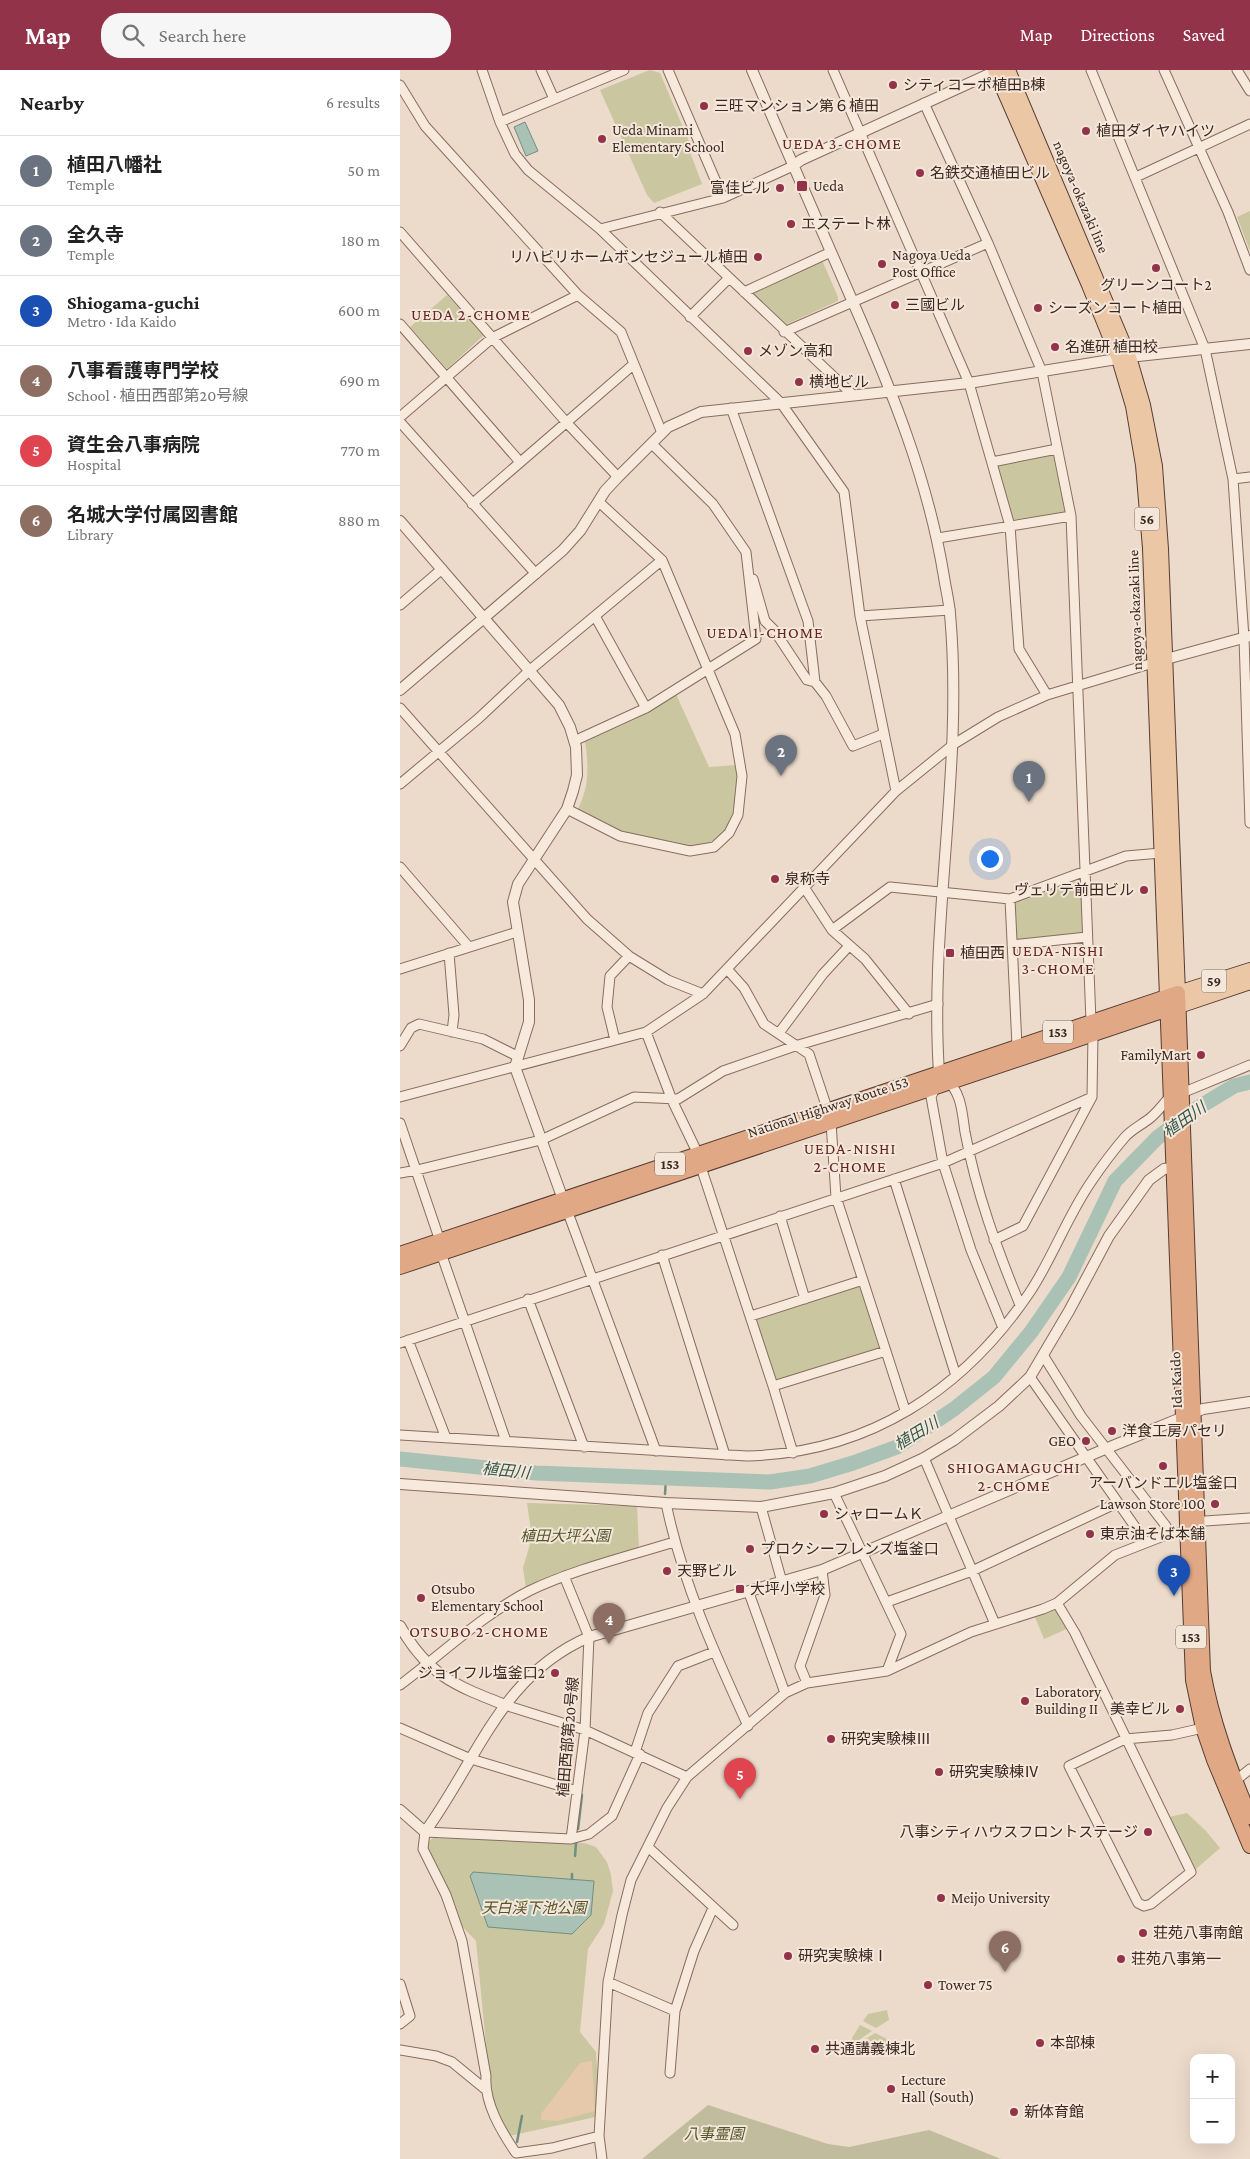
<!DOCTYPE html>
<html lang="en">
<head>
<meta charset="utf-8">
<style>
	body { margin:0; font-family:"Crimson Pro","Noto Sans JP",serif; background:#f6f6f6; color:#222 }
	.controls { position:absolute; right:15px; bottom:15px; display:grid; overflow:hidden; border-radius:10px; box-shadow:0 5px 20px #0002 }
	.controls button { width:45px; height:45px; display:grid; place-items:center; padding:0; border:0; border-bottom:1px solid #e0e0e0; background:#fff; color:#222; font:25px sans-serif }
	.you { position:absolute; left:589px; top:788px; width:18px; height:18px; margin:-12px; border:4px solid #fff; border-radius:50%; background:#1a73e8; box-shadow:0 0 0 8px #1a73e833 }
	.badge { display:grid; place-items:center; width:32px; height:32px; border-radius:50%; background:#933349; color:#fff; font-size:16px; font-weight:700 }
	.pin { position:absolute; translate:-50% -41px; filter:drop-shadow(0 1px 2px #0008) }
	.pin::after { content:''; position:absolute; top:26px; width:18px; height:15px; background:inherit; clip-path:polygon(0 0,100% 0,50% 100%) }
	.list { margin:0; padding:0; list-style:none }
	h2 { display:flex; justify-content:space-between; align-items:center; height:65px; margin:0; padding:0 20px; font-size:21px }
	h2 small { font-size:16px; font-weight:400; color:#767676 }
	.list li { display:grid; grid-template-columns:32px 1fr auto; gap:15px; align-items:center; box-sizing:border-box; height:70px; padding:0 20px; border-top:1px solid #e0e0e0 }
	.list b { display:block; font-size:19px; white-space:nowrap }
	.list p { margin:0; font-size:16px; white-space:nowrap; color:#767676 }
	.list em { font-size:16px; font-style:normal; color:#767676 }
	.icon { flex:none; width:28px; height:28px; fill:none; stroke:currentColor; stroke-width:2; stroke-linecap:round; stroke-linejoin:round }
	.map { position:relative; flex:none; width:850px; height:2089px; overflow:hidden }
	header { display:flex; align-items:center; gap:30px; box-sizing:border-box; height:70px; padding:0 25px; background:#933349; color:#fff }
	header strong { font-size:24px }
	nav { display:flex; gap:28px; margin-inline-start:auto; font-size:18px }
	.search { width:350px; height:45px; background:#f6f6f6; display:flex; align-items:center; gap:12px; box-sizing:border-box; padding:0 18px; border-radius:20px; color:#767676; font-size:19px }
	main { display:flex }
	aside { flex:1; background:#fff }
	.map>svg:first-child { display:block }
	.green { fill:#cac69f }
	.sand { fill:#e6c9aa }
	.cemetery { fill:#c0bc9d }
	.water { fill:#aac1b5; stroke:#718f81 }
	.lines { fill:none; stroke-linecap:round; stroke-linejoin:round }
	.stream { stroke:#718f81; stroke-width:2.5 }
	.river { stroke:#aac1b5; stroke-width:15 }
	.minor-casing { stroke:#886c60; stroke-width:11 }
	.tertiary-casing { stroke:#886c60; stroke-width:12 }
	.primary-casing { stroke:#563c33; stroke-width:16 }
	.trunk-casing { stroke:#563c33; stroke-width:16 }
	.minor { stroke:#f7eadd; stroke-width:9 }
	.tertiary { stroke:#f7eadd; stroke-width:10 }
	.primary { stroke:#ecc7a6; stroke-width:14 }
	.trunk { stroke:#e0a884; stroke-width:14 }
	.poi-dot { fill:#933349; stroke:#f4e7da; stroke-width:2 }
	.labels { text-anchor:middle; stroke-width:4; stroke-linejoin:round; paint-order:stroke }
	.shield { fill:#f4e7da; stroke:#726159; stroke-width:1 }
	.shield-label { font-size:14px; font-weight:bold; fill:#3a2822 }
	.poi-label { font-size:15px; fill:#3a2822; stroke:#f4e7da; text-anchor:start }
	.street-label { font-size:15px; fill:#3a2822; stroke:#f4e7da }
	.park-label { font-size:15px; font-style:italic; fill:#53552a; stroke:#f4e7da }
	.neighbourhood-label { font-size:16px; letter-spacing:1px; fill:#632425; stroke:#f4e7da }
	.water-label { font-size:16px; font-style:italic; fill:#32584d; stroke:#f4e7da }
</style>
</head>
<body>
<header>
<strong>Map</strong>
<div class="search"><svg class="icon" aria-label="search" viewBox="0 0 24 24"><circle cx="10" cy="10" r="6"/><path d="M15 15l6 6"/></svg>Search here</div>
<nav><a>Map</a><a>Directions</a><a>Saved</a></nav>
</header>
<main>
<aside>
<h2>Nearby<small>6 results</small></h2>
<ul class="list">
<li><span class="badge" style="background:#6b7280">1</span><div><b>植田八幡社</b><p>Temple</p></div><em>50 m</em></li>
<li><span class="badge" style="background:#6b7280">2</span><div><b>全久寺</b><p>Temple</p></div><em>180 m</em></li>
<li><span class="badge" style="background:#1a4fb4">3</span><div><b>Shiogama-guchi</b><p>Metro · Ida Kaido</p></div><em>600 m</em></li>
<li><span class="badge" style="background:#8d6e63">4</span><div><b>八事看護専門学校</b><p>School · 植田西部第20号線</p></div><em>690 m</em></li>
<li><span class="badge" style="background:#e0444e">5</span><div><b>資生会八事病院</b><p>Hospital</p></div><em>770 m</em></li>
<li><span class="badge" style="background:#8d6e63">6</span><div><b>名城大学付属図書館</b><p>Library</p></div><em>880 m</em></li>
</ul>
</aside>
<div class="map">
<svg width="850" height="2089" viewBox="0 0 850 2089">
	<rect width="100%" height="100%" fill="#ecdbca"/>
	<path class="green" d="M250,0L260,3L293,81L290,82L302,114L254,133L247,125L200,20Z
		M850,141V181L837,147Z
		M422,190L438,227V231L385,255L353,224V220Z
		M47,225L84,265L47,299L10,257Z
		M653,384L665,442L612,450L596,396Z
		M276,624L309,697L337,695C337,714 339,735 330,752C301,807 217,760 178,739C189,717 189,697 185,672L236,649Z
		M676,811L680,813L683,864L615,871L614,834Z
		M461,1213L479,1279L376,1311L356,1248Z
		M127,1433L237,1436L239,1479L159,1502L126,1518L123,1498L132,1467Z
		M655,1538L669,1558L644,1569L635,1547Z
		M787,1743L806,1761L820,1778L796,1799L769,1747Z
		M33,1768L184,1773L196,1777L207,1792L211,1805L213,1821L204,1854L188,1879L180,1962L196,1982L200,2046L109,2066L91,2026L76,1871L60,1854L27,1780V1773Z
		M487,1940L489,1950L476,1958L463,1951L468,1944Z
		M460,1955L472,1961L453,1974L452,1968Z
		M475,1963L493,1972L494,1978L455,1986L453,1977Z"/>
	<path class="sand" d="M192,1991L195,2041L158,2051L141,2050V2044L180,1993Z"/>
	<path class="cemetery" d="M308,2035L428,2074L449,2077L529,2060L601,2089H242Z"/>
	<path class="water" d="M125,52L138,81L126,86L114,57Z
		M73,1802L194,1811L191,1845L172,1864L88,1857L70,1806Z"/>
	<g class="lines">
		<path class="stream" d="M265,1424L266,1408
			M178,1759L182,1725
			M175,1786L176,1773
			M172,1809V1804
			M117,2072L122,2046"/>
		<path class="river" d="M0,1389L136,1403L370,1412L410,1406L453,1393L497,1377L554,1339L594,1307L631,1262L669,1207L715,1111L757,1068L791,1042L834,1016L850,1012"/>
		<defs>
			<path id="minor" d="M82,0L100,52L115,84L128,100L200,159L381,333L444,422L460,546L496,721
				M141,0L154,29
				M268,0L323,128
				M433,0L569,313L610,456L619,579L647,625L753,593
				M691,0L805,279L833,409L844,568L850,753
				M764,0L828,142L850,200
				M837,0L850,21
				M0,15L25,56L178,225L221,262L262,363
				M524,33L588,173L642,302L671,446L691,951
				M100,52L224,0
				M736,107L850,54
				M260,142L453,325
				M200,159L323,128L393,96
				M0,162L166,352L218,407
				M344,222L431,182
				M290,247L328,209
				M0,254L120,392
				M384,262L588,173
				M331,338L408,551L415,612L407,610L374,560L365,551L353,509
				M0,347L92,268L178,225
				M0,352L136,504
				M592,392L657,379
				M833,409L850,407
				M72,434L234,294
				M538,468L671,446
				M0,535L42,499
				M195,546L246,638
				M460,546L550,540
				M415,612L426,626L453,676L483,664
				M0,638L187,849L229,886L268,910L303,924
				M174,671L246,638L356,569L346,482L313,434L252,374
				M0,714L79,648L130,600L262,490
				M167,739L220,766L290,781L314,777L329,763L338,745L342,706L335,664L262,490L199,432
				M0,797L69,877
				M404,817L432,860L465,889L509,944
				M610,829L617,976
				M432,860L490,817L610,829L726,786L761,783
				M612,875L687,867
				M49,883L54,945L52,962
				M0,899L117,862
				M327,899L344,918L364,954L409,984L428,1041
				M246,962L272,1030L298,1084
				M379,963L423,904L449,876
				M215,970L207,937L210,906L229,886
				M0,976L11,958L19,954L83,969L117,986
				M546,1009C562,1023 562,1043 565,1062C576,1122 597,1179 620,1235
				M537,1014L531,1027L543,1093L571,1180L603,1258
				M782,1023L850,995
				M0,1027L246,962L303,924L496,721L554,674L598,647L647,625
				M0,1053L40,1171
				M431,1053L436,1127L505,1340
				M301,1097L373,1316L393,1383
				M0,1103L17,1100L141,1070L234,1027L278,1029L323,1001L395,976L538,934
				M494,1109L556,1306
				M167,1140L256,1381
				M380,1146L405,1229
				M594,1170L623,1156L692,1027L693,964
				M41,1183L106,1371
				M262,1185L325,1385
				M128,1229L184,1377
				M351,1246L463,1210
				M8,1270L46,1368
				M0,1273L543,1093L692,1027
				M643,1285L681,1346L766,1456V1465
				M630,1307L745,1471
				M373,1316L486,1281
				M0,1365L347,1386C468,1383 563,1321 630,1222C653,1187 667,1147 691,1112C701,1097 713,1081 725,1067C731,1060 741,1055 749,1049C757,1043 763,1034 770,1027
				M524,1388L595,1554
				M434,1423L501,1564L487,1601
				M266,1433C282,1512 315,1584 348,1656
				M361,1437L382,1512
				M164,1506L189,1567L185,1660L171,1769
				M349,1523L385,1623
				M487,1532L572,1501L717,1433
				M657,1533L675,1563L791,1802L751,1834L744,1836L738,1833L669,1696L725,1669L772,1665L803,1658
				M407,1613L400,1596L425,1525L422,1500
				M0,1615C42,1584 82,1545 129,1521C175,1499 226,1487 274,1472
				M105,1635L185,1660L287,1707
				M0,1658L71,1689L177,1721
				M235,1682L248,1643L278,1596L314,1582
				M835,1711L850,1699
				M248,1777L333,1855
				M208,1912L275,1941
				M0,1914L10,1946L0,1954
				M0,1980L36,1986L52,1992L85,2019
				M270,2003L275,1941L294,1881L313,1838
				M199,2066L152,2078L116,2083C101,2061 84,2033 86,2006L62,1871L46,1825L23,1779L25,1762L171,1769L189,1764L212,1746L240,1684
				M202,2089L199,2066L208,1912L222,1845L231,1810L267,1738L287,1707L385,1623L407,1613L487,1601L571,1562L643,1539L657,1533L715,1485L766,1465L786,1462L798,1452L805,1451L850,1448"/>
			<path id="tertiary" d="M352,0C385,77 419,154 452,230C492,321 528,409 544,507C546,520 549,531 550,544C564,697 529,850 539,1003
				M393,96L401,90L598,0
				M0,451L159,635L170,657L176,677L177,705L173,721L167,739L118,814L113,832L129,930V952L115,997L165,1135
				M759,591L850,566
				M0,620L163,480L180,461L205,421L218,407L268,357L301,342L569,313L729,287L850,274
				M0,1414L266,1433L361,1437L434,1423L485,1406L524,1388L554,1370L599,1336L630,1307L669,1241L709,1166L749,1110L764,1099L772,1098
				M0,1556C28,1605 54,1615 105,1635
				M0,1740L25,1762C78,1689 101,1605 189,1567L422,1500L705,1379L803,1339L850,1332"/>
			<path id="primary" d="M595,0L689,215L719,289L733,336L743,395L750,478L767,927
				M608,0L729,287L743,335L755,396L761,479L778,923L850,900
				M779,936L850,912"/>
			<path id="trunk" d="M767,927L793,1610L803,1658L814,1690L850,1776
				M0,1184L778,923L803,1601C812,1652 830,1699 850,1747
				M0,1197L774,937"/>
		</defs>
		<use href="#minor" class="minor-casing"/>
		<use href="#tertiary" class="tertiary-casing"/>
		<use href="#primary" class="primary-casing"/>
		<use href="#trunk" class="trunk-casing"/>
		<use href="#minor" class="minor"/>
		<use href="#tertiary" class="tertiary"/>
		<use href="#primary" class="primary"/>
		<use href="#trunk" class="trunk"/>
	</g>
	<g class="poi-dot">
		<circle cx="493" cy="15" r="5"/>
		<circle cx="304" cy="36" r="5"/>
		<circle cx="686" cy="61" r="5"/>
		<circle cx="202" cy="69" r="5"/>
		<circle cx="520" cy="103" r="5"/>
		<rect x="396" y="110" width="12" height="12" rx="2.5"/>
		<circle cx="380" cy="118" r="5"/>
		<circle cx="391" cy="154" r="5"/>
		<circle cx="358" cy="187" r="5"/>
		<circle cx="482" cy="194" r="5"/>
		<circle cx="756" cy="198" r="5"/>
		<circle cx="495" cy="235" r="5"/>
		<circle cx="638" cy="238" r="5"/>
		<circle cx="655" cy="277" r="5"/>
		<circle cx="348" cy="281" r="5"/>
		<circle cx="399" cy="312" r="5"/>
		<circle cx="375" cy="809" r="5"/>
		<circle cx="744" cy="820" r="5"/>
		<rect x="545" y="878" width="10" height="10" rx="2.5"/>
		<circle cx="801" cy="985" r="5"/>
		<circle cx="712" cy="1361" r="5"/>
		<circle cx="686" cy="1371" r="5"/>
		<circle cx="763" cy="1396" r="5"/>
		<circle cx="815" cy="1434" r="5"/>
		<circle cx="424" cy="1444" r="5"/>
		<circle cx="690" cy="1464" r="5"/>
		<circle cx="350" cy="1479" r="5"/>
		<circle cx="267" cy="1501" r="5"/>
		<rect x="335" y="1514" width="10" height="10" rx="2.5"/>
		<circle cx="21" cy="1528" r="5"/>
		<circle cx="155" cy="1603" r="5"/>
		<circle cx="625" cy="1631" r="5"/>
		<circle cx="780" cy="1639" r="5"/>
		<circle cx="431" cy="1669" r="5"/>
		<circle cx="539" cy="1702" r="5"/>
		<circle cx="748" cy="1762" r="5"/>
		<circle cx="541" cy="1828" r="5"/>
		<circle cx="743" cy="1863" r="5"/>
		<circle cx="388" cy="1886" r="5"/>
		<circle cx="721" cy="1889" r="5"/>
		<circle cx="528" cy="1915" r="5"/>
		<circle cx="640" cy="1973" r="5"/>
		<circle cx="415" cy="1979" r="5"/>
		<circle cx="491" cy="2019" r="5"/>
		<circle cx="614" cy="2042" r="5"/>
	</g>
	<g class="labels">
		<g class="shield">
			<rect x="734.5" y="437.5" width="25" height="23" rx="4"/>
			<rect x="801.5" y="899.5" width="25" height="23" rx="4"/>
			<rect x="643" y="950.5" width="30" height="23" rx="4"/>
			<rect x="255" y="1082.5" width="30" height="23" rx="4"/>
			<rect x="776" y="1555.5" width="30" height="23" rx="4"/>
		</g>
		<g class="shield-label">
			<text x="747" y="454">56</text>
			<text x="814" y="916">59</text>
			<text x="658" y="967">153</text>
			<text x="270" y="1099">153</text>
			<text x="791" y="1572">153</text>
		</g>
		<g class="poi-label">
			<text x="503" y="20">シティコーポ植田B棟</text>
			<text x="314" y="41">三旺マンション第６植田</text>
			<text x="212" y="65">Ueda Minami<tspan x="212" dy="17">Elementary School</tspan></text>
			<text x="696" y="66">植田ダイヤハイツ</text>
			<text x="530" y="108">名鉄交通植田ビル</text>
			<text x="413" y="121">Ueda</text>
			<text x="370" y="123" text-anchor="end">富佳ビル</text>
			<text x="401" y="159">エステート林</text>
			<text x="492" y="190">Nagoya Ueda<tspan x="492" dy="17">Post Office</tspan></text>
			<text x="348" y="192" text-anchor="end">リハビリホームボンセジュール植田</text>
			<text x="756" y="220" text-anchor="middle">グリーンコート2</text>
			<text x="505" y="240">三國ビル</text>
			<text x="648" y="243">シーズンコート植田</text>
			<text x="665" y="282">名進研 植田校</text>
			<text x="358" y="286">メゾン高和</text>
			<text x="409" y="317">横地ビル</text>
			<text x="385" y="814">泉称寺</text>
			<text x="734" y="825" text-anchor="end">ヴェリテ前田ビル</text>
			<text x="560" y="888">植田西</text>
			<text x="791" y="990" text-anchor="end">FamilyMart</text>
			<text x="722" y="1366">洋食工房パセリ</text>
			<text x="676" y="1376" text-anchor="end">GEO</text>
			<text x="763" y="1418" text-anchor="middle">アーバンドエル塩釜口</text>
			<text x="805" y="1439" text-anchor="end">Lawson Store 100</text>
			<text x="434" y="1449">シャロームＫ</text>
			<text x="700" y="1469">東京油そば本舗</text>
			<text x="360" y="1484">プロクシーフレンズ塩釜口</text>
			<text x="277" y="1506">天野ビル</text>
			<text x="31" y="1524">Otsubo<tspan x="31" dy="17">Elementary School</tspan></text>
			<text x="350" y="1524">大坪小学校</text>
			<text x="145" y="1608" text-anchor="end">ジョイフル塩釜口2</text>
			<text x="635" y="1627">Laboratory<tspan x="635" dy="17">Building II</tspan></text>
			<text x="770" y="1644" text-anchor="end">美幸ビル</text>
			<text x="441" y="1674">研究実験棟Ⅲ</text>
			<text x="549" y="1707">研究実験棟Ⅳ</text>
			<text x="738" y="1767" text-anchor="end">八事シティハウスフロントステージ</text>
			<text x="551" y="1833">Meijo University</text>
			<text x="753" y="1868">荘苑八事南館</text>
			<text x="398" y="1891">研究実験棟Ⅰ</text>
			<text x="731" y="1894">荘苑八事第一</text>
			<text x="538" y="1920">Tower 75</text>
			<text x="650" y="1978">本部棟</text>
			<text x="425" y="1984">共通講義棟北</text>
			<text x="501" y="2015">Lecture<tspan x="501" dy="17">Hall (South)</tspan></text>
			<text x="624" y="2047">新体育館</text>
		</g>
		<g class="street-label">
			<text transform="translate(681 127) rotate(67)" y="5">nagoya-okazaki line</text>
			<text transform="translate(735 540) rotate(-92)" y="5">nagoya-okazaki line</text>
			<text transform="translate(428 1037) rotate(-18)" y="5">National Highway Route 153</text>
			<text transform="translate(776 1310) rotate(-92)" y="5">Ida Kaido</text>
			<text transform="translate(168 1667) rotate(-85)" y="5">植田西部第20号線</text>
		</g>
		<g class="park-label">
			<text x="165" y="1471">植田大坪公園</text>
			<text x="134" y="1843">天白渓下池公園</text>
			<text x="314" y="2069">八事霊園</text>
		</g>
		<g class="neighbourhood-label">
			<text x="442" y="79">UEDA 3-CHOME</text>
			<text x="71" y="250">UEDA 2-CHOME</text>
			<text x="365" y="568">UEDA 1-CHOME</text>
			<text x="658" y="886">UEDA-NISHI<tspan x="658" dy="18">3-CHOME</tspan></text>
			<text x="450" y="1084">UEDA-NISHI<tspan x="450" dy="18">2-CHOME</tspan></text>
			<text x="614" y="1403">SHIOGAMAGUCHI<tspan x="614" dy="18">2-CHOME</tspan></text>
			<text x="79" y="1567">OTSUBO 2-CHOME</text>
		</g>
		<g class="water-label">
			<text transform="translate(784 1049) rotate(-35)" y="6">植田川</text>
			<text transform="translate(516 1363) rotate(-31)" y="6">植田川</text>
			<text transform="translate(106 1400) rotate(6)" y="6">植田川</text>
		</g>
	</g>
</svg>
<div class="controls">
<button>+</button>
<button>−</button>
</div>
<div class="you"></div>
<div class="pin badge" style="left:629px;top:732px;background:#6b7280">1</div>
<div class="pin badge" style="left:381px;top:706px;background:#6b7280">2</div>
<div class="pin badge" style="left:774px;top:1526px;background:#1a4fb4">3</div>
<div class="pin badge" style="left:209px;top:1574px;background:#8d6e63">4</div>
<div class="pin badge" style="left:340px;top:1729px;background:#e0444e">5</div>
<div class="pin badge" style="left:605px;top:1902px;background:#8d6e63">6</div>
</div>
</main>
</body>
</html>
